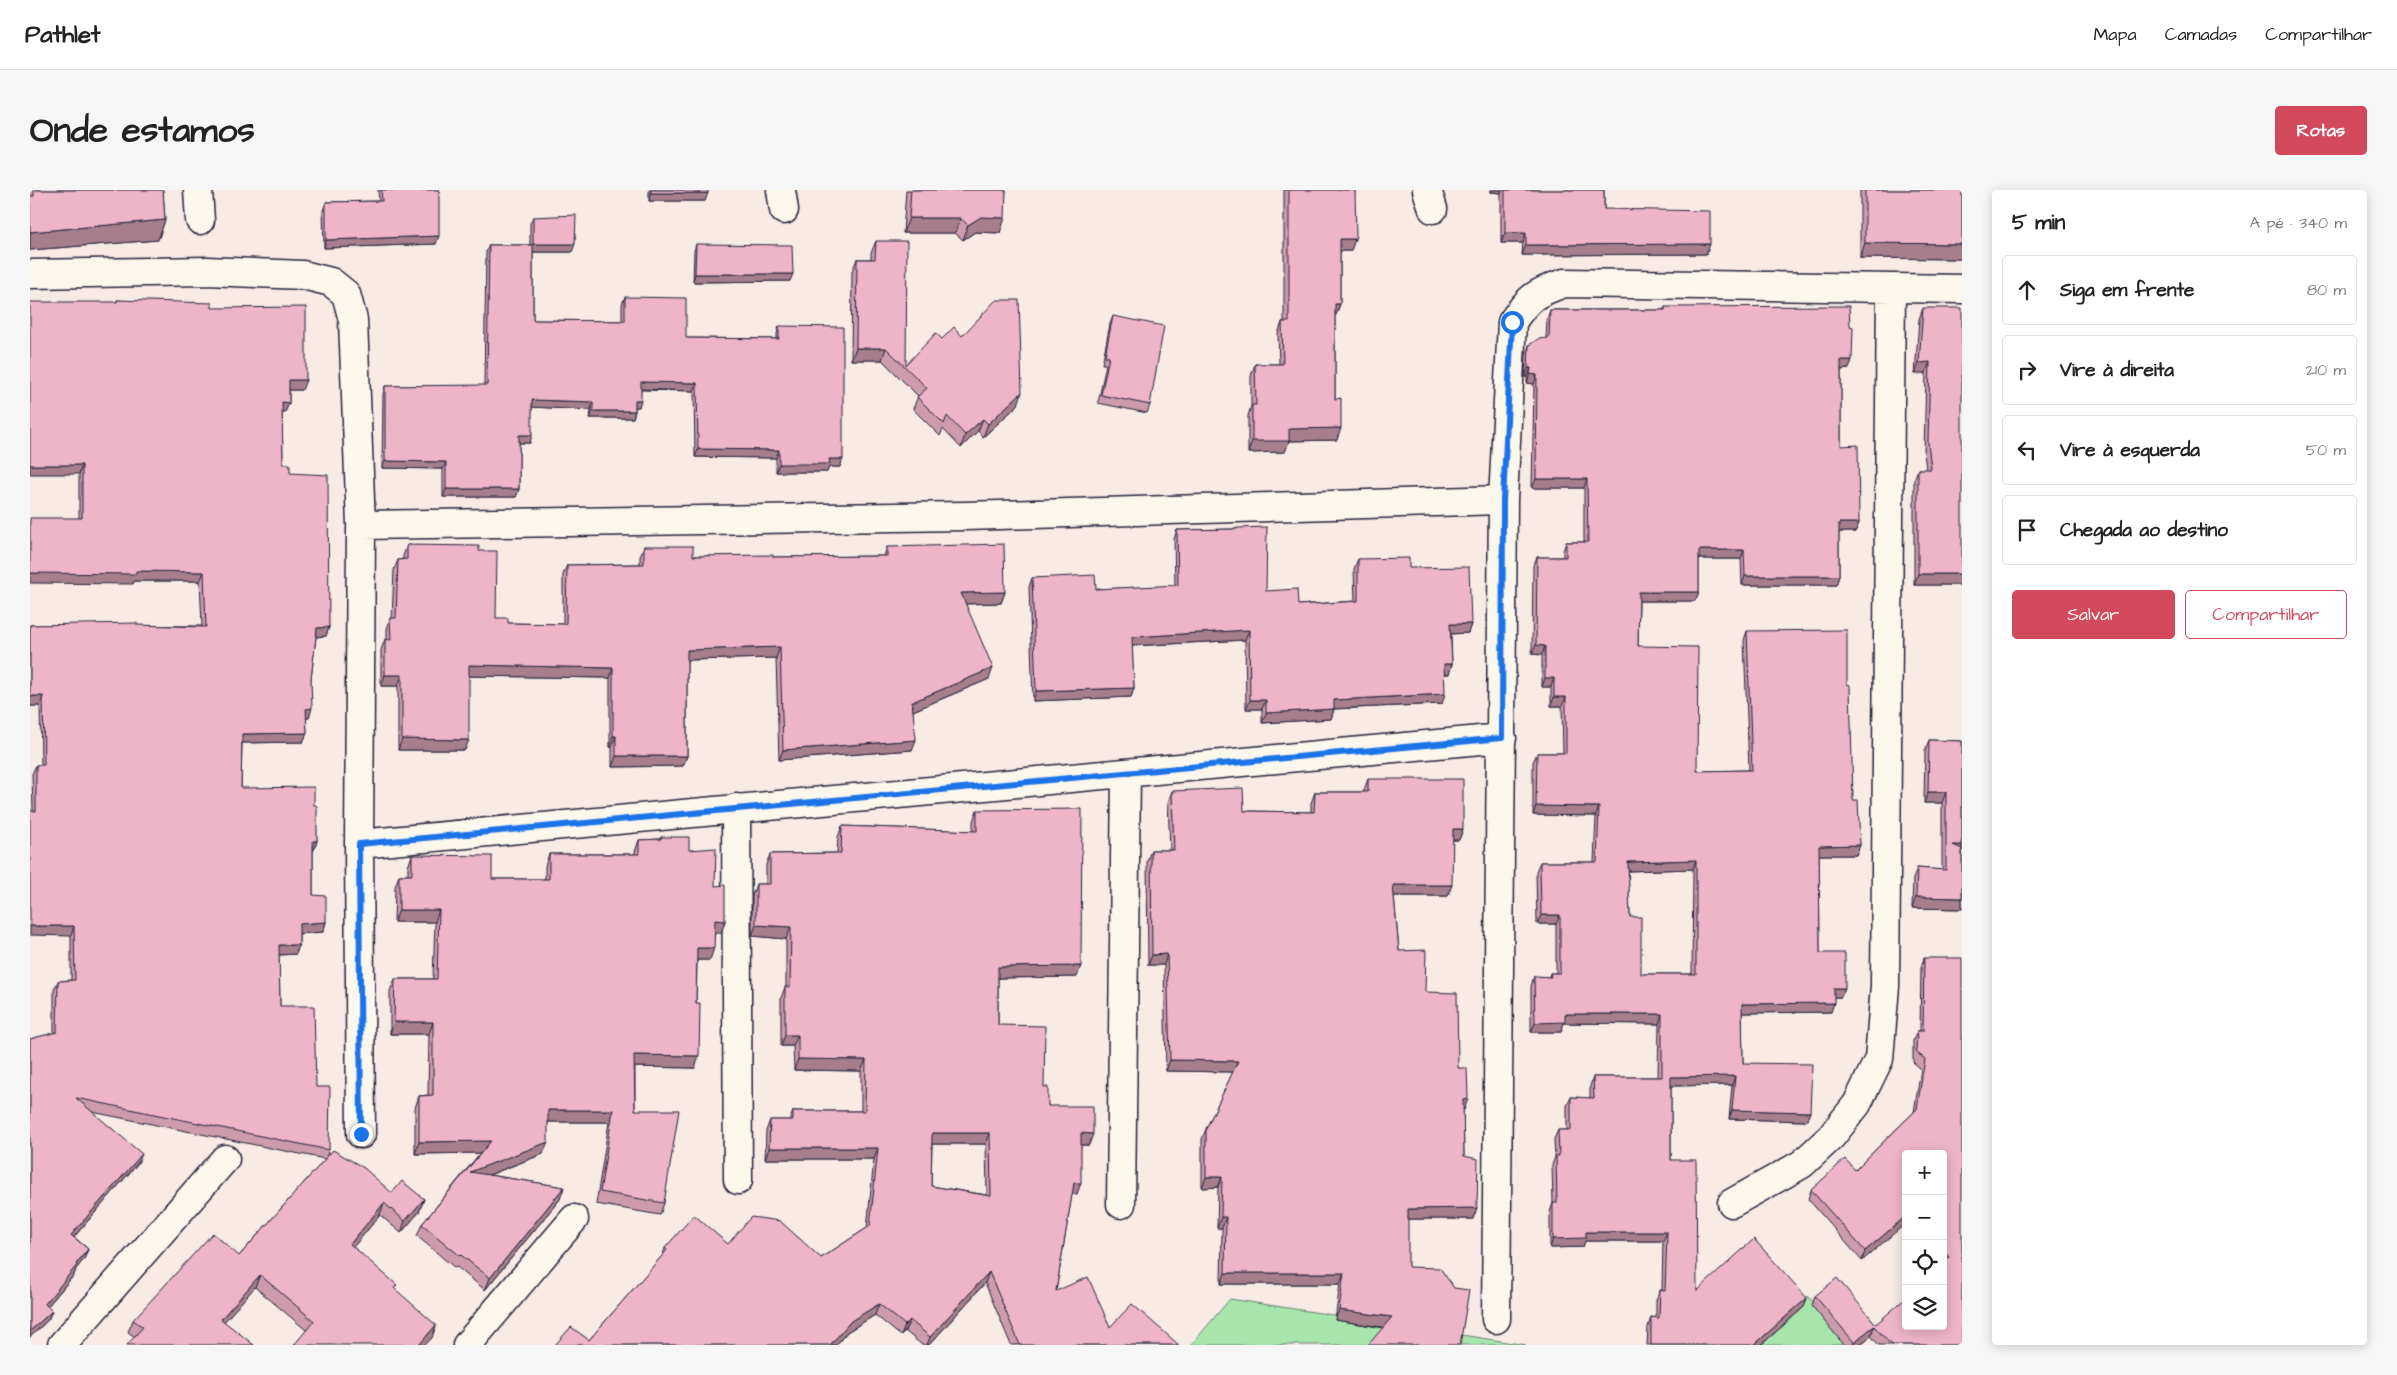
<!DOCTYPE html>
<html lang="pt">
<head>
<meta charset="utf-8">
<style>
	body { margin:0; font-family:"Architects Daughter",sans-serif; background:#f6f6f6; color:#222 }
	.controls { position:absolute; right:15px; bottom:15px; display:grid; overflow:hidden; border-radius:5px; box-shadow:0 2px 12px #0003 }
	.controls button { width:45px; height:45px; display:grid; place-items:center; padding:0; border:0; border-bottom:1px solid #e0e0e0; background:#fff; color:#222; font:25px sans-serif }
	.stop { position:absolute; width:15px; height:15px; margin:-11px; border:4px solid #1a73e8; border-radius:50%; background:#fff }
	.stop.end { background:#1a73e8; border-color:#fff; box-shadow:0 1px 5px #0008 }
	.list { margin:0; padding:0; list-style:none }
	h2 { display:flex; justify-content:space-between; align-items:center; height:65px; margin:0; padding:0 20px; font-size:21px }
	h2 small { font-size:16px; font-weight:400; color:#767676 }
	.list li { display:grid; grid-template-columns:32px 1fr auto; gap:15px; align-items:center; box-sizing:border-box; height:70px; margin:0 10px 10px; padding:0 10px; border:1px solid #e0e0e0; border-radius:5px }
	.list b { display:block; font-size:19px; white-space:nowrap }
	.list em { font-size:16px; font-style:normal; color:#767676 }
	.actions { display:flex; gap:10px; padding:15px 20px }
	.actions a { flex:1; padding:11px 0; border:1px solid #d1495b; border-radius:5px; text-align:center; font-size:18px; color:#d1495b }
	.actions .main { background:#d1495b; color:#fff }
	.icon { flex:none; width:28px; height:28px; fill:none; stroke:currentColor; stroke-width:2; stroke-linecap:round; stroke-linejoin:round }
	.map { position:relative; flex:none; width:1932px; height:1155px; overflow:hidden; border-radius:5px }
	header { display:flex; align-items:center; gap:30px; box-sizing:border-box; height:70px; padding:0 25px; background:#fff; border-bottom:1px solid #e0e0e0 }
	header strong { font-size:24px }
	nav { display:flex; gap:28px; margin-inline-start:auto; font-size:18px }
	.intro { display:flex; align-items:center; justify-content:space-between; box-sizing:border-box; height:120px; padding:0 30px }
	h1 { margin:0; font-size:35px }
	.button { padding:12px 22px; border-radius:5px; background:#d1495b; color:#fff; font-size:18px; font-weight:700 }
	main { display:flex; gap:30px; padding:0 30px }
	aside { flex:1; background:#fff; border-radius:5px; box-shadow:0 2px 12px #0003 }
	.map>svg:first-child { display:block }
	.green { fill:#a8e5ad; stroke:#658474 }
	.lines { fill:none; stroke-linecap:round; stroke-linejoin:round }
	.minor-casing { stroke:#22223b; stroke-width:31 }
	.minor { stroke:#fbf7ec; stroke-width:28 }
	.wall { fill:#cd9cac; stroke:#22223b; fill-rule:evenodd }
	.shaded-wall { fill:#a77f8c; stroke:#22223b }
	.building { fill:#eeb5c8; stroke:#22223b; fill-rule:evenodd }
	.route { stroke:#1a73e8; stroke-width:6 }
</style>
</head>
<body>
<header>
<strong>Pathlet</strong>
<nav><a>Mapa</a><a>Camadas</a><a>Compartilhar</a></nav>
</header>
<div class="intro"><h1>Onde estamos</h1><a class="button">Rotas</a></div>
<main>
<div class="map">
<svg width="1932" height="1155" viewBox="0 0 1932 1155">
	<rect width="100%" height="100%" fill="#f8eae5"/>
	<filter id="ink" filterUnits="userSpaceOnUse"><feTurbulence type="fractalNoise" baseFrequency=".02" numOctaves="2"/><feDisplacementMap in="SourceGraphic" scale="10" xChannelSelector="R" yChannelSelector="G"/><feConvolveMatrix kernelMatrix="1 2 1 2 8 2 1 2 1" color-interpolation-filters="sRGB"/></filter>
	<g filter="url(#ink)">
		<path class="green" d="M1778,1106L1818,1155H1722Z
			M1200,1109L1496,1155H1161Z"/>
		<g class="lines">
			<defs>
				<path id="minor" d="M168,0L170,30
					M751,0L754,20
					M1397,0L1403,19
					M0,84L177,81L273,85L301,92L316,104L323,130L331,335L329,654L331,944
					M331,335L935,326L1473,310
					M706,618L708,990
					M329,654L1472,548
					M1702,1013L1772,974L1801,947L1827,914L1849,869L1855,796L1861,98
					M1091,1014L1096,584
					M1466,1129L1473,310L1482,132C1499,107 1505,103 1534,93L1932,99
					M32,1155L195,969
					M437,1155L544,1029"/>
			</defs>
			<use href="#minor" class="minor-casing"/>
			<use href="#minor" class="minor"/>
		</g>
		<path class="wall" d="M0,0H133L135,30L128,50L0,60Z
			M348,0H409L406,54L294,58L293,20L296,12L349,11Z
			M619,0H678L675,11H619Z
			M876,0H976L970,43L945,42L933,50L925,43H873Z
			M1254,0H1325L1321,61H1310V114L1306,125H1305V209L1307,250L1259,251L1255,262L1218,263V226L1221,216V186L1225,174H1249L1248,144L1252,132H1254Z
			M1461,0H1574V19L1680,54L1676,64L1492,65L1493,53H1471V3L1461,2Z
			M1830,0H1932V69L1830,68Z
			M503,27L542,62H503V130L592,131V114L595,107L656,148L747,149V144L749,136L810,277H799L797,282H746V268L665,267L664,201L611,200L609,217H605V221L603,228H560L561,220L502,217L500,253H489V299L486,307H413V279L352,278L353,204L355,196H454L456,62L459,55H500V34Z
			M846,51L876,175L988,215L953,247L948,241L931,258L913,239L910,246L883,219L888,206L852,170H821L822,81L827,69H841V63Z
			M666,54L760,91L663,92L664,61Z
			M87,110L182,118L272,200H259V213L255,222H252L253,274L260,283L299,437L296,446L286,447L281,489L279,528H276L277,543L273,552L212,553L211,598L284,615L287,651L284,660H283V705L296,732L293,742L269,744V755L266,764L249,765L250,816L286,897L299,960L296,967L362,1003L394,1009L389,1022L371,1043L350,1025L323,1057L366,1100L402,1148L276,1140L225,1097L105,1147L98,1142L103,1130L209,1066L295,969L62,922L108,973L44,1047L58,1059L54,1069L46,1079L44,1085L17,1117L22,1121L18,1130L0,1147V849L24,843V800L28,791L41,790V746L3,621L2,584L6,575H11L10,516H0V435L172,436L170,391H104L103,394L49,328V284Z
			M1635,117L1819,179L1811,180V256L1829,333L1825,342H1809V386L1806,395H1712L1711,369H1669V402L1665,411H1609L1608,456L1667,581L1719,580L1714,450L1717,441L1817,494L1823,610L1830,655L1826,665H1789L1790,763L1811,807H1804L1801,822L1712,823L1713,873L1780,922L1776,931L1699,929L1702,895L1641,896V970L1667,1101L1777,1108L1774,1117L1731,1155H1617L1618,1137L1621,1127L1626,1128V1110L1630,1100L1632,1101L1633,1051H1555L1553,1057L1520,1058V1022L1523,1013L1522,975L1525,967L1524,949L1528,940H1537V916L1541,907L1560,908V896L1563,887H1628L1629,834L1534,833L1531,842H1501V796L1504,786L1519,787L1520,783H1526V734H1507L1506,681L1510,672H1564L1566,626L1503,625V572L1507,563H1533L1532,516H1521V497H1512V465L1502,464L1503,376L1507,367H1533V361L1536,352H1554V298H1502L1504,194L1497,193V187H1495L1496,164L1499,155L1516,148L1517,129L1520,120H1633ZM1663,679L1662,784H1611L1600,727L1598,681Z
			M1893,118L1932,395H1884V290L1888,279H1896L1894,263L1896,183L1885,184L1889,129Z
			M1083,126L1120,215L1117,223L1068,213L1076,174H1072L1080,134Z
			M1207,338L1236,401L1268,415L1325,411L1324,379L1328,369L1379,378L1441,434L1438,443L1421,444L1422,474L1419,484H1414L1412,514L1304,519L1301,529L1232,533V519H1216L1215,450L1102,456L1104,498L1101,507L1003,511L999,397L1002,388L1066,399L1145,396L1144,349L1147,340L1206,339Z
			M377,355L449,361L466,428L478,433L533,434V385L537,375L610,374V367L614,356L663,366L743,367L854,366L857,357L975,402L971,413L935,414L959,489L883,521L882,560L749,570L746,468L657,470V566L653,576L582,577V557H580V488L439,486L435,560H368V496H351V460L355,449H357V439L360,428H362L364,380L368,370L373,369V366Z
			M1899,550L1932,551V719L1882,718L1883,689L1887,678L1912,680V613H1894L1895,561Z
			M1338,589L1433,639L1429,650H1422L1418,706H1364L1369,761L1395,802L1428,878L1434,920H1433L1434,966L1443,1029H1378L1354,1138L1305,1130L1310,1094H1191L1192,1038H1187L1188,997L1172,998V949L1176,939L1203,882L1136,881L1134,775H1118L1117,671L1121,660H1140L1138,612L1142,601L1214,621L1281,622V613L1285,602H1334V600Z
			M947,620L1047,787L968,788V835L1014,897L1018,916L1059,955H1051L1047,1004H1042L1026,1101L1080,1137L1149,1155H981L955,1093L899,1155H892L875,1141L871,1146L845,1125L817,1142L806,1155H525L559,1150L633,1065L635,1058L698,1054L791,1068L837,1038L844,969H735L736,941L740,930H760L763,921H831V881L764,880L763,856H751V808L755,797H756V749L722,746V706L726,694H736V675L740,664L807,663L808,647L812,636L943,641V631ZM902,954H956L957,1005L901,996Z
			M631,647L659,660L685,696L695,731L691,743H685L680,770H667L665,878L605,877V920L634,1013L630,1025L566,1014L579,932H518L513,964L459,985L534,997L530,1009L455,1100L427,1077L425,1078L387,1046L392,1034L450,963L385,964V918L389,906L398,905L399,844H360V801L365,789H403L405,732H364L365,697L369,685H378V677L382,665L462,689H515V676L519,664H605V662L609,650L630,649Z
			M1894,768L1932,1155H1849L1841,1146L1829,1155H1814L1782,1116L1785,1106L1846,1134L1913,1136V964L1832,1071L1778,1009L1781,1000L1825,980L1884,922L1891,879L1883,872V851L1887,841H1890L1891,777Z"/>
		<path class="shaded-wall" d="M1461,0H1472L1471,3L1461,2Z
			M621,3H678L675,11H619Z
			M951,27L975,28L970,43L945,42L933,50L938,35Z
			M879,28H930L925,43H873Z
			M135,30L128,50L0,60V42Z
			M1475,43H1496L1493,53H1471Z
			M409,46L406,54L294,58L296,50Z
			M1310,49H1325L1321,61H1306Z
			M1835,53L1932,54V69L1830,68Z
			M503,54H545L542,62H500Z
			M1680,54L1676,64L1492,65L1496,55Z
			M665,84H763L760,91L663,92Z
			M1305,114H1310L1306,125L1300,126Z
			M826,158H856L852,170H821Z
			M1811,170H1822L1819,179L1807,180Z
			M1900,172L1896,183L1885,184L1889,173Z
			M1498,178H1501L1497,187H1495Z
			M1500,184L1507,185L1504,194L1497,193Z
			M259,190H276L272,200H255Z
			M611,192L667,193L664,201L609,199Z
			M992,202L988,215L953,247L958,234Z
			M502,210L563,212L561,220L500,217Z
			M605,210H611L609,217H603Z
			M252,212L259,213L255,222H249Z
			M563,221H605L603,228H560Z
			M953,229L948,241L931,258L935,245Z
			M1311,238L1307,250L1259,251L1255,262L1218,263L1222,251L1259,239Z
			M489,245H502L500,253H487Z
			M668,259L749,260L746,268L665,267Z
			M799,269H813L810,277H799L797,282H746L749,274Z
			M355,271L416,272L413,279L352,278Z
			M0,275H52L49,284H0Z
			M1506,289H1557L1554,298H1502Z
			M416,299H489L486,307H413Z
			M1809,333H1829L1825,342H1806Z
			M1669,360H1714L1711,369H1666Z
			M106,381L174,382L170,391H104L103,394L0,393V383Z
			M1888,384H1932V395H1884Z
			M1715,386H1809L1806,395H1712Z
			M975,402L971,413L927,414L931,403Z
			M1609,402H1669L1665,411H1606Z
			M1420,434H1441L1438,443L1417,444Z
			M299,437L296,446L284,447L287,438Z
			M1219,440L1215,450L1099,456L1102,447Z
			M1506,455L1515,456L1512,465L1502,464Z
			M750,457L746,468L653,470L657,460Z
			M1414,474H1422L1419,484H1410Z
			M439,475L583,478L580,488L435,486Z
			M963,478L959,489L878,523L882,512Z
			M355,485H372L368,496H351Z
			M1515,488H1524L1521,497H1512Z
			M1104,498L1101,507L1003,511L1006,501Z
			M1415,504L1412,514L1300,519L1304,510Z
			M0,506H13L10,516H0Z
			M1524,507H1536L1532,516H1521Z
			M1220,510H1236L1232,519H1216Z
			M282,518L279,528H273L276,519Z
			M1304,519L1301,529L1232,533L1236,523Z
			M277,543L273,552L208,553L212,544Z
			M583,546H586L582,557H580Z
			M372,549L439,550L435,560H368Z
			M886,550L882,560L749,570L753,560Z
			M586,566H657L653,576L582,577Z
			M1898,602H1916L1912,613H1894Z
			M1506,616L1569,617L1566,626L1503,625Z
			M1423,639H1433L1429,650H1419Z
			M283,651H287L284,660H279Z
			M1830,655L1826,665H1785L1789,656Z
			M1923,655H1932V666Z
			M1666,670L1663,679L1595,681L1598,672Z
			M1363,695H1422L1418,706H1359Z
			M1886,707L1932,708V719L1882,718Z
			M369,720H409L405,732H364Z
			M1511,725H1530L1526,734H1507Z
			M685,730L695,731L691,743L680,742Z
			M296,732L293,742L266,744L269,734Z
			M726,735L761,737L756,749L722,746Z
			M0,736H44L41,746L0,745Z
			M249,755H269L266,764L246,765Z
			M667,758H684L680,770H662Z
			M1137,764L1134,775H1118L1122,765Z
			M1051,776L1047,787L964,788L968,777Z
			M1804,798H1815L1811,807H1801Z
			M1804,813L1801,822L1709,823L1712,814Z
			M1535,824H1632L1629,834L1534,833L1531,842H1501L1505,833Z
			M364,832H403L399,844H360Z
			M755,845H768L763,856H751Z
			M604,865L669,866L665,878L600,877Z
			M768,869L836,870L831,881L764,880Z
			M1140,870L1208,871L1204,882L1136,881Z
			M1705,886L1702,895L1638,896L1641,887Z
			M1438,909L1434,920H1429L1433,910Z
			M518,920H583L579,932H514Z
			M1702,920L1780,922L1776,931L1699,929Z
			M902,943H960L956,954H898Z
			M1051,943L1063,944L1059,955H1047Z
			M461,951L456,963L385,964L389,952Z
			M518,952L513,964L435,994L440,982Z
			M739,958H848L844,969H735Z
			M112,964L108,973L37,1055L41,1045Z
			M1176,987H1192L1188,997L1172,998Z
			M1044,993H1051L1047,1004H1040Z
			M534,997L530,1009L455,1100L460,1088Z
			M394,1009L389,1022L371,1043L375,1031Z
			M354,1013L350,1025L315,1067L320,1054Z
			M1447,1018L1443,1029H1374L1378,1019Z
			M1876,1026V1033L1832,1071L1835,1061Z
			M1191,1027H1196L1192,1038H1187Z
			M1556,1042H1637L1633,1051H1555L1553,1057L1520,1058L1523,1049Z
			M58,1059L54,1069L46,1079L44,1085L11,1124L15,1114Z
			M959,1082L955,1093L899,1155H897L900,1147Z
			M1195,1083H1314L1310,1094H1191Z
			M230,1085L225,1097L186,1141L191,1129Z
			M1777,1108L1774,1117L1731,1155H1724Z
			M849,1114L845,1125L817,1142L806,1155H800L821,1131Z
			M1309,1120L1362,1127L1358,1138L1305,1130Z
			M22,1121L18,1130L0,1147V1141Z
			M880,1130L875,1141L871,1146L875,1135Z
			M406,1135L402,1148L395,1155H389Z
			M1844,1136L1841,1146L1829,1155H1823L1824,1152Z"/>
		<path class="building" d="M4,0H133L135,30L0,42V6H4Z
			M351,0H409V46L296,50V12L352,11Z
			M621,0H678V3H621Z
			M881,0H976L975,28L951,27L938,35L930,28H879Z
			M1259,0H1325L1326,46L1325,49H1310V114H1305V209L1311,208V238L1259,239V251H1222V215H1226L1225,174H1253L1252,132H1259Z
			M1475,0H1574V19L1680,21V54L1496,55V43H1475Z
			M1835,0H1932V54L1835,53Z
			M546,25L545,54H503V27Z
			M846,51H877L876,175L906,143L912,149L924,137L932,146L966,110H989L992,202L958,234L953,229L935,245L917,226L914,234L887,207L897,198L856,158H826L827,69H845Z
			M666,54L762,55L763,84H665Z
			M459,55H503V130L595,131V107L656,108V148L749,149V136L813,137V269H799L800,274H749V260L668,259L667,193L611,192V210H605V221H563V212L502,210V245H489V299H416V272L355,271V196L457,195Z
			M87,110L182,113V118L276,117V190H259V213L252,212L253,274H260V283L298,285L299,437L287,438L281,489L282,518L276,519L277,543L212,544L211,598L284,597V615L287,616V651H283V705L296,706V732L269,734V755H249L250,816H284L286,897H300L299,960L46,908L112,964L41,1045L58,1059L46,1074L47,1075L15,1114L22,1121L0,1141V849L27,842L28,791L45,790L44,736H0V621H6V575H14L13,506H0V435L107,433V435L176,437L174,382L106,381V384L0,383V328H52V275H0V112H87Z
			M1819,116L1820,136L1823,137L1822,170H1811V256L1828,255L1829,333H1809V386H1715L1714,360H1669V402H1609L1608,456L1668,457L1667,581L1722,580L1717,441L1817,440V494L1820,495L1823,610H1828L1830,655L1789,656L1790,763H1815V798H1804V813L1712,814L1713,873L1782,874L1780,922L1702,920L1705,886L1641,887V970H1666L1667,1101L1724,1049L1777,1108L1724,1155H1621V1127L1629,1128L1630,1100L1635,1101L1637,1042H1556V1048L1523,1049V1013H1527L1526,966H1529L1528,940H1541V907L1564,908L1563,887H1632V824H1535V832L1505,833L1504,786L1521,787L1520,783H1530V725H1511L1510,672H1567L1569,617L1506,616L1507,563H1536V507H1524V488H1515V456L1506,455L1507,367H1536V352H1558L1557,289H1506L1507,185L1500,184L1501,178H1498L1499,155L1508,149L1519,148L1520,120H1635V117ZM1666,670V784H1611V727H1600L1598,672Z
			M1893,118H1932V384H1888V279H1901L1898,252L1900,172L1889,173Z
			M1083,126L1134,136L1120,215L1071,205L1079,167L1075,166Z
			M1237,337L1236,401L1267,399L1268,415L1328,411V369L1379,368V378L1439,377L1441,434H1420L1422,474H1414L1415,504L1304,510V519L1236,523V510H1220L1219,440L1102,447L1104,498L1006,501L1002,388L1065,385L1066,399L1148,395L1147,340L1207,339V338Z
			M974,354L975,402L931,403L963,478L882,512L886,550L753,560L750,457L657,460V566H586V546H583V478L439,475V550L372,549V485H355V449L361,450L360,428H366L368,370L377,369V355L449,356V361H467L466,428H478V433L536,434L537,375L614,374V356H663V366L743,365V367L857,366V357Z
			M1899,550L1932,551V655H1923L1932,659V708L1886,707L1887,678L1916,680V602H1898Z
			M1338,589H1433V639H1423L1422,695H1363L1369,761L1396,760L1395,802L1427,803L1428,878H1437L1438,909L1433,910L1434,966L1448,969L1447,1018L1378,1019V1077L1410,1078L1424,1098L1439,1100L1430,1155H1338L1362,1127L1309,1120L1314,1083H1195L1196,1027H1191L1192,987H1176V939L1208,871L1140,870L1137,764L1122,765L1121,660H1144L1142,601L1213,598L1214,621L1284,622L1285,602H1338Z
			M1052,619L1051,776L968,777V835L1015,836L1014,897H1018V916H1063V944L1051,943V993H1044L1026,1101L1058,1087L1080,1137L1102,1114L1149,1155H990L959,1082L900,1147L880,1130L875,1135L849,1114L821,1131L800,1155H525L541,1137L559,1150L637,1060L635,1058L664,1025L698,1054L721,1027L750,1031L791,1068L840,1036L848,958H739L740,930H763V921H835L836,870L768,869V845H755V797H760L761,737L726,735V694H740V664L811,663L812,636L947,641V620ZM902,943H960L961,1006L901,996Z
			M631,647H659V660L686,658L685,696L695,695V731L685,730L684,758H667L666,813H670L669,866L604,865L605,920H649L634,1013L570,1002L583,920H518V952L440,982L534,997L460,1088L431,1065L430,1066L392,1034L461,951L389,952V906L403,905V832H364L365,789H407L409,720H369V685H382V665L462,666V689H519V664H609V650L631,649Z
			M1894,768H1932V1155H1861L1844,1136L1824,1152L1785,1106L1807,1088L1846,1134L1876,1108V1136H1913V1073L1919,1067L1913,1060V964H1876V1026L1835,1061L1781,1000L1815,969L1825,980L1887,919L1895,869L1886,862L1887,841H1893Z
			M303,960L334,978L362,1003L372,991L394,1009L375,1031L354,1013L320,1054L367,1095L364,1098L406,1135L389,1155H264L284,1131L230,1085L191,1129L224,1155H97L113,1137L103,1130L183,1043L209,1066Z"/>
	</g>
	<g class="lines" filter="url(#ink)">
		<path class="route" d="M331,944L329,654L1472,548L1473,310L1482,132"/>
	</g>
</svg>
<div class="controls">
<button>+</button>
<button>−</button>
<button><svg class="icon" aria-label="locate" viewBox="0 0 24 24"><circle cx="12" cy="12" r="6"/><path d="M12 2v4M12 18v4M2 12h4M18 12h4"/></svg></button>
<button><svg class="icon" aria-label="layers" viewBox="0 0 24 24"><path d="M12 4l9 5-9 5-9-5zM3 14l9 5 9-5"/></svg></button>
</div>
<div class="stop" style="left:1482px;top:132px"></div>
<div class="stop end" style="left:331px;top:944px"></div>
</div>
<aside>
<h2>5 min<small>A pé · 340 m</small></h2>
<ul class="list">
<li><svg class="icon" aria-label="ahead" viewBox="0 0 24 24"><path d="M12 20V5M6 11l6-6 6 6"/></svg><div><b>Siga em frente</b></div><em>80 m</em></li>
<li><svg class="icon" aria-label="right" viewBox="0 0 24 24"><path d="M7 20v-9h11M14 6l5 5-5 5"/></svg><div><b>Vire à direita</b></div><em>210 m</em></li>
<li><svg class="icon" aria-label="left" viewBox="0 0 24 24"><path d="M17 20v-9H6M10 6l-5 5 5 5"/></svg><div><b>Vire à esquerda</b></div><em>50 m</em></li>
<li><svg class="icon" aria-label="arrive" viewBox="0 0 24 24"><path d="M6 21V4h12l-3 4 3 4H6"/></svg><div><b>Chegada ao destino</b></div></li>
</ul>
<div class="actions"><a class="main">Salvar</a><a>Compartilhar</a></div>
</aside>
</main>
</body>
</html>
